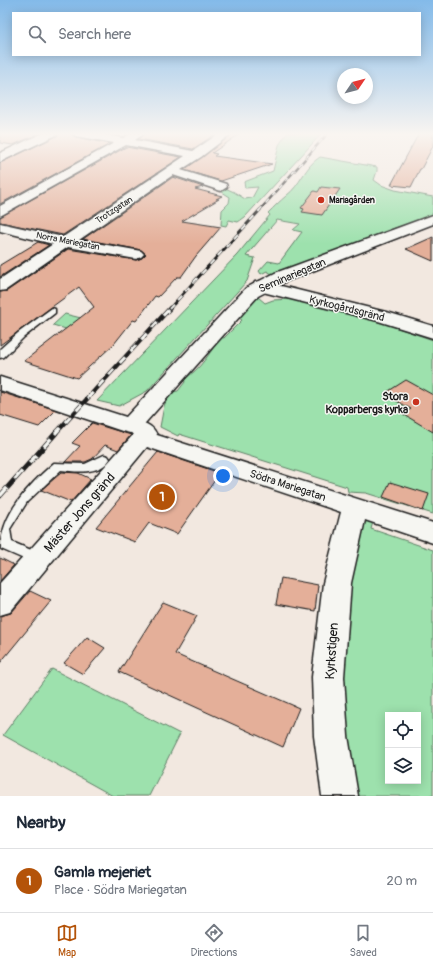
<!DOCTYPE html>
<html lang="en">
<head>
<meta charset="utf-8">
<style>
	body { margin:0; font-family:Pangolin,sans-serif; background:#f2f2f3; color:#1f2937 }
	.controls { position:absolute; right:12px; bottom:12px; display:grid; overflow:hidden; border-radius:0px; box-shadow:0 2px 10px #0003 }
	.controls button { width:36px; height:36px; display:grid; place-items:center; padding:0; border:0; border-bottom:1px solid #e0e1e3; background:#fff; color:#1f2937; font:20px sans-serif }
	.compass { position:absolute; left:337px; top:68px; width:36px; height:36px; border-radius:50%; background:#fff; box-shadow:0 2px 10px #0003; rotate:55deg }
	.you { position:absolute; left:223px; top:476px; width:14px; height:14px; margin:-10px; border:3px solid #fff; border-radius:50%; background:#1a73e8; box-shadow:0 0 0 6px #1a73e833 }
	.badge { display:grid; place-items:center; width:26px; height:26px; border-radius:50%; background:#b45309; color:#fff; font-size:13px; font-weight:700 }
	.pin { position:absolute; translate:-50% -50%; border:2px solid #fff; box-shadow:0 1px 4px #0006 }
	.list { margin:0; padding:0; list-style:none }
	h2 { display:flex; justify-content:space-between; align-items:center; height:52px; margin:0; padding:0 16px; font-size:17px }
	h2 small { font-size:13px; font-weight:400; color:#747a83 }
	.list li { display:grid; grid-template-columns:26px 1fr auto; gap:12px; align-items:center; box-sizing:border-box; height:64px; padding:0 16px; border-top:1px solid #e0e1e3 }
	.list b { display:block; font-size:15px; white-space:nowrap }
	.list p { margin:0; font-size:13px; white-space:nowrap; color:#747a83 }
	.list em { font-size:13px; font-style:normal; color:#747a83 }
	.icon { flex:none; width:22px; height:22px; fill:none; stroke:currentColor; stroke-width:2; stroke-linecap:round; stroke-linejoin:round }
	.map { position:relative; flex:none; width:433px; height:796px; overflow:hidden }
	.search { position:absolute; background:#fff; box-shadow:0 2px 10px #0003; left:12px; right:12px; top:12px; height:44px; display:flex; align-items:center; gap:10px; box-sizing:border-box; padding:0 14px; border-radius:0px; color:#747a83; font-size:15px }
	.sheet { height:116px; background:#fff }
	nav { display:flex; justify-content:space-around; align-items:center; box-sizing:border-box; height:56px; border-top:1px solid #e0e1e3; background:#fff; font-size:11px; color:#747a83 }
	nav a { display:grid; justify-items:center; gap:2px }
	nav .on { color:#b45309 }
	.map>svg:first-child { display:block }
	.green { fill:#9de1ad; stroke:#5c7e64; fill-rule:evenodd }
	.building { fill:#e4af99; stroke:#1c1c1c }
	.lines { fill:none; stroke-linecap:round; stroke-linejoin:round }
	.lane-casing { stroke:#1c1c1c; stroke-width:3 }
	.street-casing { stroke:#1c1c1c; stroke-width:3 }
	.secondary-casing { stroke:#1c1c1c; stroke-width:3 }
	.lane { fill:#f6f6f2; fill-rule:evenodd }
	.street { fill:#f6f6f2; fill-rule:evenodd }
	.secondary { fill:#f6f6f2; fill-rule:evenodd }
	.rail-far3-casing { stroke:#1c1c1c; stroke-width:2.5 }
	.rail-far2-casing { stroke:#1c1c1c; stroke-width:3 }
	.rail-far1-casing { stroke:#1c1c1c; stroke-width:4.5 }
	.rail-casing { stroke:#1c1c1c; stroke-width:5 }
	.rail-far3 { stroke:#f6f6f2; stroke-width:1.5; stroke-dasharray:5; stroke-linecap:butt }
	.rail-far2 { stroke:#f6f6f2; stroke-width:2; stroke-dasharray:6; stroke-linecap:butt }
	.rail-far1 { stroke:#f6f6f2; stroke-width:3; stroke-dasharray:8; stroke-linecap:butt }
	.rail { stroke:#f6f6f2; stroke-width:3.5; stroke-dasharray:11; stroke-linecap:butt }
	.poi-dot { fill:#c8321e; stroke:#f6f6f2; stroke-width:1.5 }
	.labels { text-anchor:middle; stroke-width:3; stroke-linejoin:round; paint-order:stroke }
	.far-poi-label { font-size:9px; font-weight:bold; fill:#1c1c1c; stroke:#f6f6f2; text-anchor:start }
	.far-street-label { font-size:9px; fill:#1c1c1c; stroke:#f6f6f2 }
	.street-label { font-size:11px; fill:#1c1c1c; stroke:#f6f6f2 }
	.poi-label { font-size:11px; font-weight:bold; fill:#1c1c1c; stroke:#f6f6f2; text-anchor:end }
	.near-street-label { font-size:13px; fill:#1c1c1c; stroke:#f6f6f2 }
</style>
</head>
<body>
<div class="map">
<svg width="433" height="796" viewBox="0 0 433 796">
	<rect width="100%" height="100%" fill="#f2e8e0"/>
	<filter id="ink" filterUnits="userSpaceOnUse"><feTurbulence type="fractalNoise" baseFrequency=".025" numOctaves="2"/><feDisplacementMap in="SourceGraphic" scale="8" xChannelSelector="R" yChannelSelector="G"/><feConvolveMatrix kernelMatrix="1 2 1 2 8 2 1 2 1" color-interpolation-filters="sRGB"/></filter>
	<g filter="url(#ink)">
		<path class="green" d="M287,133H322L245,217L238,222L229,220L226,226L221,225L222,210L229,203L230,197L219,190L223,187L234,192L245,199L252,198L258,187L245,188L244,182L273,171L279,145Z
			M320,157L377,167V171L374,180L381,185L395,190L433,197V216L395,228L275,276L267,271L261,274L259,271L268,261L279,263L302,232L293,230L300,224L277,220L246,256L255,258L247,281L147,391L119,406L97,401L237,255L270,215L268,213C274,207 280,201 286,196C301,185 304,167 320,157Z
			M258,297L265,303L273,300L289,299L394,325L395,327L433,340V514L366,493L348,492L347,487L179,434L178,436L160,427L164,406L170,392L178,391L185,382L184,379C200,370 210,353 220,337L224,338L242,320L239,318Z
			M65,314L81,318L69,330L53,325Z
			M342,519L373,522L371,529L433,550V796H326ZM388,715H418V781H388Z
			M52,669L180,734L149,796H113L3,735Z"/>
		<path class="building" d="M0,133H40L13,145L0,143Z
			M59,133H70L76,137L110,144L0,204V163L57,136Z
			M146,133H217L193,149L139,139Z
			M233,133H241L212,153L217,154L214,156L272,164L221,181L184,170Z
			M419,133H433V146L421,169H420L411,187L391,185Z
			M126,147L181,157L63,235L0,222V217Z
			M173,177L203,187L195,189L222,196L216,199H219L182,221L221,227L196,256L181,277H177L158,297L155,296L136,321L133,320L114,344L77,378L24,361L94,307L79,287L0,345V292L7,291L68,249L136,260L142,258L146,254L141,250L83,239Z
			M321,187L340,189L322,215L302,212L304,209L301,208L314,191L318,192Z
			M433,237V261L406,249Z
			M38,242L49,245L0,277V265Z
			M406,380L433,395V432L403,414L411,409L384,394Z
			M0,392L38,404L56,410L39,427L0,415Z
			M92,423L131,435L118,450L105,445L92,459L85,462H65L80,446L72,443Z
			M158,452L220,473L177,534L149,523L135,542L96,527Z
			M62,472L78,473L91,479L71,502L41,490Z
			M390,482L429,494L423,511L383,497Z
			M0,558L14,565L0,581Z
			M281,578L318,585L315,611L276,604Z
			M30,591L51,601L0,663V616L11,613Z
			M163,602L197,616L175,654L299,708L283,747L119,672Z
			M87,637L105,648L83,674L64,663Z"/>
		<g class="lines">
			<defs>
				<path id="lane" d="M52,308L55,309V313L24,337L4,357L0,358V349L18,333Z
					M104,455L108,456L110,459C100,475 76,472 61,470L27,502L10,529L12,542L43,555L45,559L43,563L38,565L33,563L1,549C0,514 31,483 54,463L85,464Z"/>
				<path id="street" d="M71,133H94L123,138L132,133H145L135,140L193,151L220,133H232L201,157L181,170L226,184L227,187L221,191L173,175L79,240L141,251L144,254L141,257L136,259L68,247L6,290L0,291V279L53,244L0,231V223L63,237L185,156L126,145L0,216V206L114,143L76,136Z
					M261,281L390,313L433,326V338L378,321L255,290L253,286L255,282Z
					M138,421C146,423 154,427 157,435L433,523V543L365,520L351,583L344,677L348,736L358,796H322L314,736L312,677L323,583L341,512L147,447L10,612L0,615V583L133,435L127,428L130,423Z"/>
				<path id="secondary" d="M43,133H58L56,135L0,162V153Z
					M433,215V224L287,281L258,296L138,431L130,433L122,431L0,390V377L126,417L246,288L275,273Z"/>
			</defs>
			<use href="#lane" class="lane-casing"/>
			<use href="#street" class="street-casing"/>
			<use href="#secondary" class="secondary-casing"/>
			<use href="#lane" class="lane"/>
			<use href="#street" class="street"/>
			<use href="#secondary" class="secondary"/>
			<defs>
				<path id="rail-far3" d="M259,211L328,133"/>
				<path id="rail-far2" d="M169,309L260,210"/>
				<path id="rail-far1" d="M55,434L170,308"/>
				<path id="rail" d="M0,496L56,433"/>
			</defs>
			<use href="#rail-far3" class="rail-far3-casing"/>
			<use href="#rail-far2" class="rail-far2-casing"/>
			<use href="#rail-far1" class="rail-far1-casing"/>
			<use href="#rail" class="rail-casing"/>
			<use href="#rail-far3" class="rail-far3"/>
			<use href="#rail-far2" class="rail-far2"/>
			<use href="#rail-far1" class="rail-far1"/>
			<use href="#rail" class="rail"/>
		</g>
	</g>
	<linearGradient id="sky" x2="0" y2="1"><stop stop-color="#83bae9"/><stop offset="0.55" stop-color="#f9f5f1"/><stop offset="1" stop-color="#f9f5f1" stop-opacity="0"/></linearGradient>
	<rect width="433" height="244" fill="url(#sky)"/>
	<g class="poi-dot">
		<circle cx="321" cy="200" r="4"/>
		<circle cx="416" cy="402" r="4"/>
	</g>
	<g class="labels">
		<g class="far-poi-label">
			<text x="329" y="203">Mariagården</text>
		</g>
		<g class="far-street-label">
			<text transform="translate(114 210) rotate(-33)" y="3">Trotzgatan</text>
			<text transform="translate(68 241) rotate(11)" y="3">Norra Mariegatan</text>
		</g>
		<g class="street-label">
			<text transform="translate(292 275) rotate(-23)" y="4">Seminariegatan</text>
			<text transform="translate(347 308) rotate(14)" y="4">Kyrkogårdsgränd</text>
			<text transform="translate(288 485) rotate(18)" y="4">Södra Mariegatan</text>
		</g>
		<g class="poi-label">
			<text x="408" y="400">Stora<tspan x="408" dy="13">Kopparbergs kyrka</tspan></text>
		</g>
		<g class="near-street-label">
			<text transform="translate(79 512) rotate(-49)" y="5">Mäster Jons gränd</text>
			<text transform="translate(331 651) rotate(-86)" y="5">Kyrkstigen</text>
		</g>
	</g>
</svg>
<div class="controls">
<button><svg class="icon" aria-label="locate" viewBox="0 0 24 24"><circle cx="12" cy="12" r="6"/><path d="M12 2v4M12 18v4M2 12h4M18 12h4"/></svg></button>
<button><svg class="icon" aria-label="layers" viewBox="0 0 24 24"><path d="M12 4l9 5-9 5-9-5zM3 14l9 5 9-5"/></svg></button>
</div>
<svg class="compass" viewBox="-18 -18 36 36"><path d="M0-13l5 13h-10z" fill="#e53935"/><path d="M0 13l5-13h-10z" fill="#747a83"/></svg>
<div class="you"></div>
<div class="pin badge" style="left:162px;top:497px">1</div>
<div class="search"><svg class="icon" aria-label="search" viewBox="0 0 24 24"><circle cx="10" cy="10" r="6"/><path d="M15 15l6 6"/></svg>Search here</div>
</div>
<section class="sheet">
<h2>Nearby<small></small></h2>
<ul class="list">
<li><span class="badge">1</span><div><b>Gamla mejeriet</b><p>Place · Södra Mariegatan</p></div><em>20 m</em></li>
</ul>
</section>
<nav>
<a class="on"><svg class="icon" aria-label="map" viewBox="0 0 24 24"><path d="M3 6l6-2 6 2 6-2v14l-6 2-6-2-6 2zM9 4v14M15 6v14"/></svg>Map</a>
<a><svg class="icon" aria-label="directions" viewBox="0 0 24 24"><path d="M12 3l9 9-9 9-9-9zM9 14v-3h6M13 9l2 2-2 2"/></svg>Directions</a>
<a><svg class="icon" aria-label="saved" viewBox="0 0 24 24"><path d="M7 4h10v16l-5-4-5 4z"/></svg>Saved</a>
</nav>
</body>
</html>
